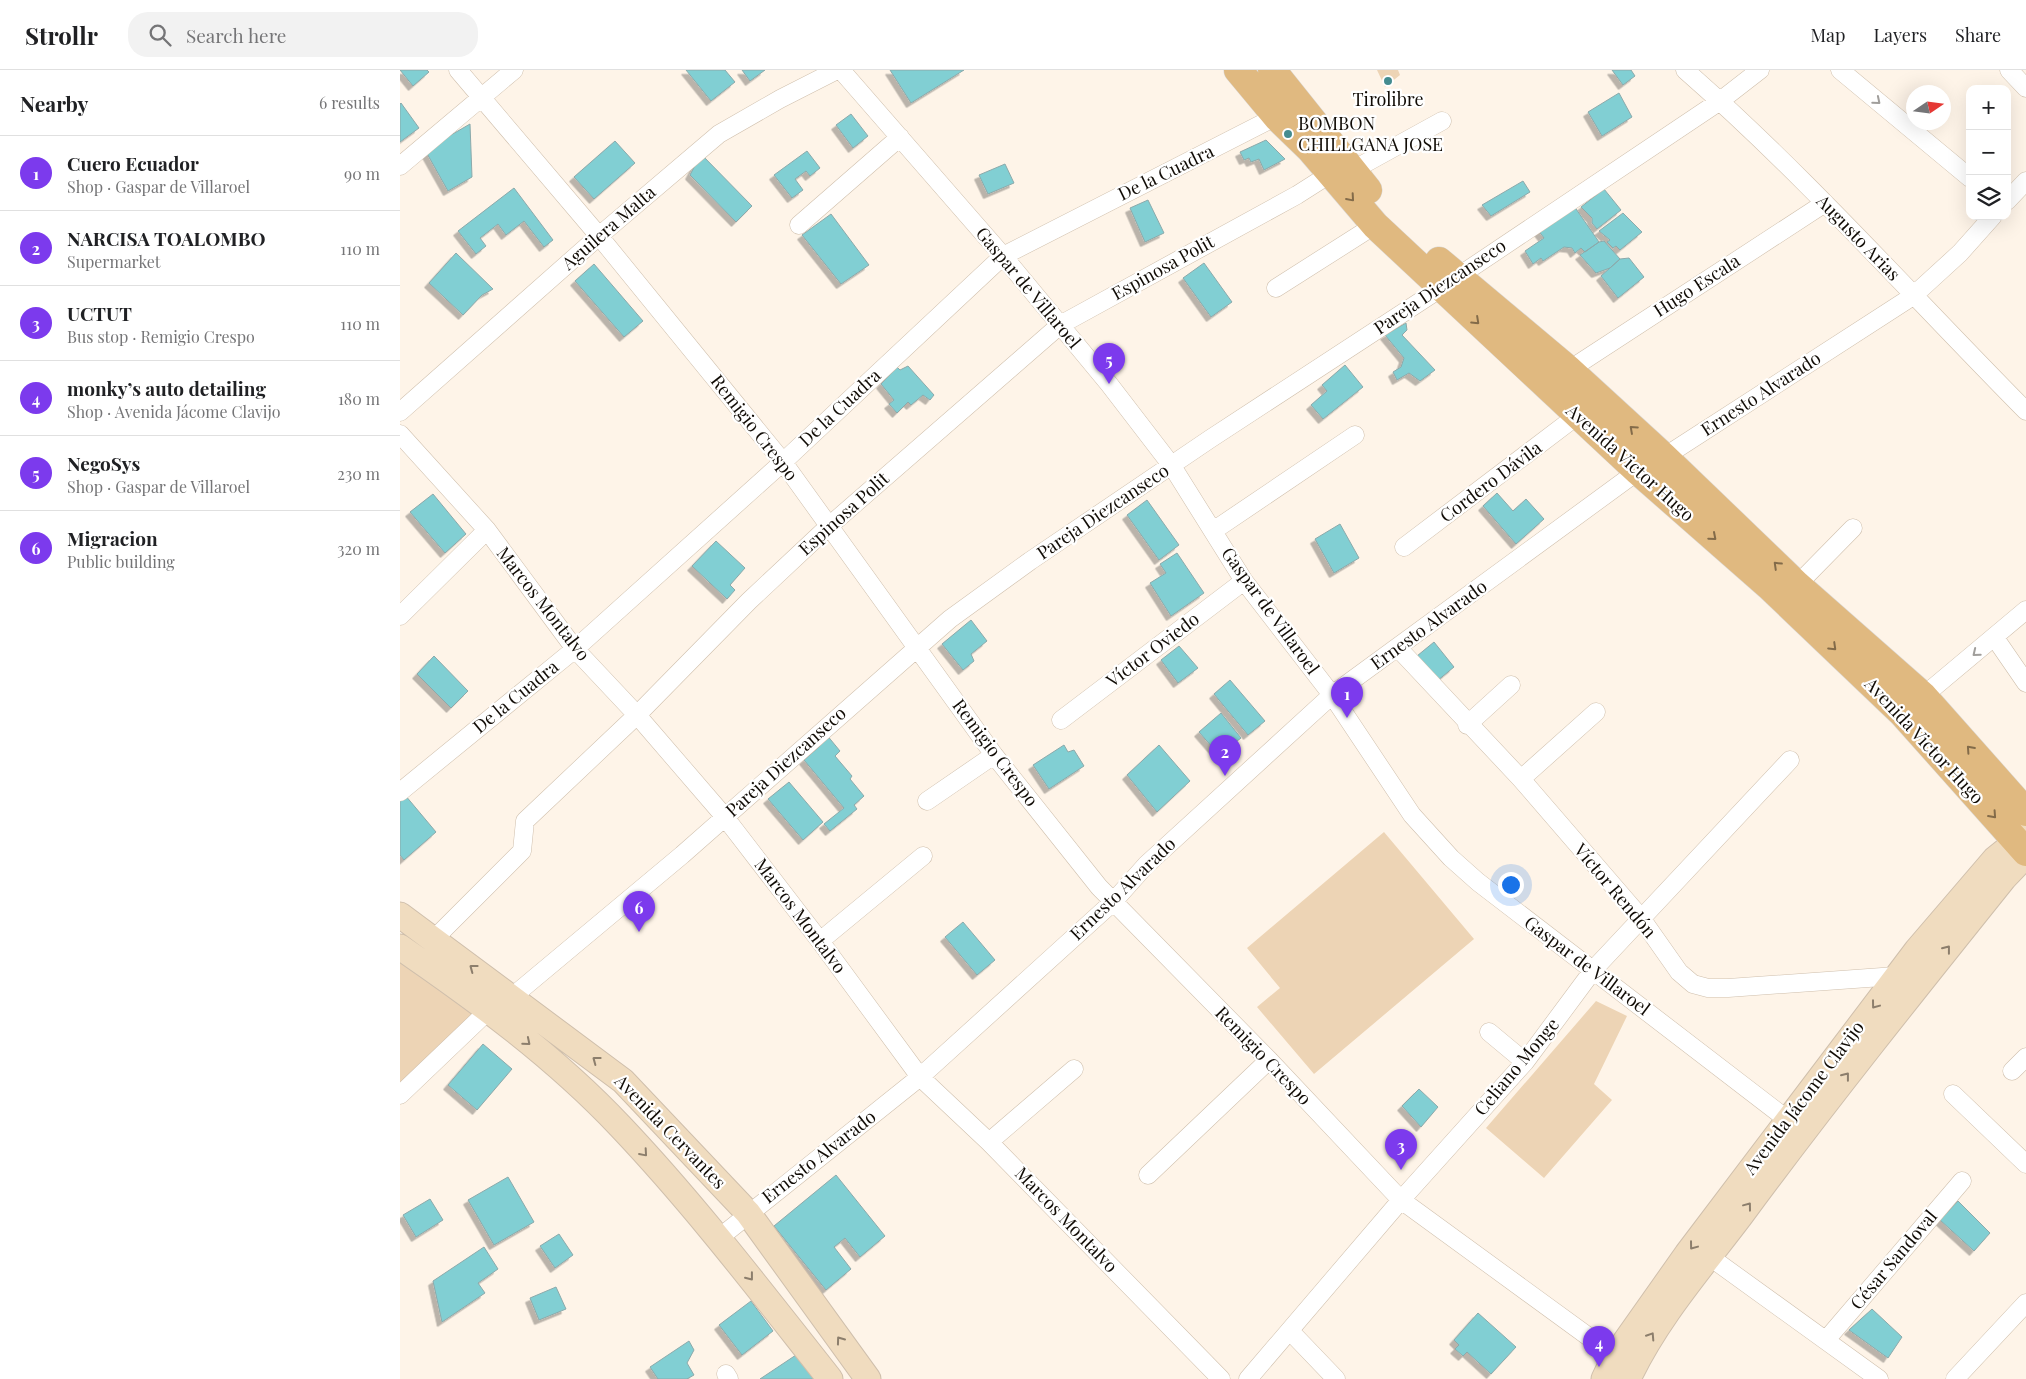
<!DOCTYPE html>
<html lang="en">
<head>
<meta charset="utf-8">
<style>
	body { margin:0; font-family:"Playfair Display",serif; background:#f2f2f2; color:#202124 }
	.controls { position:absolute; right:15px; top:15px; display:grid; overflow:hidden; border-radius:10px; box-shadow:0 5px 20px #0002 }
	.controls button { width:45px; height:45px; display:grid; place-items:center; padding:0; border:0; border-bottom:1px solid #e0e0e0; background:#fff; color:#202124; font:25px sans-serif }
	.compass { position:absolute; left:1506px; top:15px; width:45px; height:45px; border-radius:50%; background:#fff; box-shadow:0 5px 20px #0002; rotate:77deg }
	.you { position:absolute; left:1110px; top:814px; width:18px; height:18px; margin:-12px; border:4px solid #fff; border-radius:50%; background:#1a73e8; box-shadow:0 0 0 8px #1a73e833 }
	.badge { display:grid; place-items:center; width:32px; height:32px; border-radius:50%; background:#7c3aed; color:#fff; font-size:16px; font-weight:700 }
	.pin { position:absolute; translate:-50% -41px; filter:drop-shadow(0 1px 2px #0008) }
	.pin::after { content:''; position:absolute; top:26px; width:18px; height:15px; background:inherit; clip-path:polygon(0 0,100% 0,50% 100%) }
	.list { margin:0; padding:0; list-style:none }
	h2 { display:flex; justify-content:space-between; align-items:center; height:65px; margin:0; padding:0 20px; font-size:21px }
	h2 small { font-size:16px; font-weight:400; color:#757577 }
	.list li { display:grid; grid-template-columns:32px 1fr auto; gap:15px; align-items:center; box-sizing:border-box; height:75px; padding:0 20px; border-top:1px solid #e0e0e0 }
	.list b { display:block; font-size:19px; white-space:nowrap }
	.list p { margin:0; font-size:16px; white-space:nowrap; color:#757577 }
	.list em { font-size:16px; font-style:normal; color:#757577 }
	.icon { flex:none; width:28px; height:28px; fill:none; stroke:currentColor; stroke-width:2; stroke-linecap:round; stroke-linejoin:round }
	.map { position:relative; flex:none; width:1626px; height:1309px; overflow:hidden }
	header { display:flex; align-items:center; gap:30px; box-sizing:border-box; height:70px; padding:0 25px; background:#fff; border-bottom:1px solid #e0e0e0 }
	header strong { font-size:24px }
	nav { display:flex; gap:28px; margin-inline-start:auto; font-size:18px }
	.search { width:350px; height:45px; background:#f2f2f2; display:flex; align-items:center; gap:12px; box-sizing:border-box; padding:0 18px; border-radius:20px; color:#757577; font-size:19px }
	main { display:flex }
	aside { flex:1; background:#fff }
	.map>svg:first-child { display:block }
	.green { fill:#edd4b5 }
	.building { fill:#81cfd3; stroke:#8ca9aa; filter:url(#shadow) }
	.lines { fill:none; stroke-linecap:round; stroke-linejoin:round }
	.street-casing { stroke:#cfbfac; stroke-width:19 }
	.secondary-casing { stroke:#cfbfac; stroke-width:27 }
	.primary-casing { stroke:#d9d8d7; stroke-width:29 }
	.street { stroke:#fff; stroke-width:18 }
	.secondary { stroke:#f0dcbf; stroke-width:25 }
	.primary { stroke:#e0b980; stroke-width:28 }
	.oneway { stroke:#a09e9b }
	.oneway2 { stroke:#836b49 }
	.oneway3 { stroke:#8c7e6c }
	.poi-dot { fill:#448c90; stroke:#fff; stroke-width:2 }
	.labels { text-anchor:middle; stroke-width:4.5; stroke-linejoin:round; paint-order:stroke }
	.poi-label { font-size:18px; fill:#110c06; stroke:#fff }
	.street-label { font-size:18px; fill:#110c06; stroke:#fff }
</style>
</head>
<body>
<header>
<strong>Strollr</strong>
<div class="search"><svg class="icon" aria-label="search" viewBox="0 0 24 24"><circle cx="10" cy="10" r="6"/><path d="M15 15l6 6"/></svg>Search here</div>
<nav><a>Map</a><a>Layers</a><a>Share</a></nav>
</header>
<main>
<aside>
<h2>Nearby<small>6 results</small></h2>
<ul class="list">
<li><span class="badge">1</span><div><b>Cuero Ecuador</b><p>Shop · Gaspar de Villaroel</p></div><em>90 m</em></li>
<li><span class="badge">2</span><div><b>NARCISA TOALOMBO</b><p>Supermarket</p></div><em>110 m</em></li>
<li><span class="badge">3</span><div><b>UCTUT</b><p>Bus stop · Remigio Crespo</p></div><em>110 m</em></li>
<li><span class="badge">4</span><div><b>monky’s auto detailing</b><p>Shop · Avenida Jácome Clavijo</p></div><em>180 m</em></li>
<li><span class="badge">5</span><div><b>NegoSys</b><p>Shop · Gaspar de Villaroel</p></div><em>230 m</em></li>
<li><span class="badge">6</span><div><b>Migracion</b><p>Public building</p></div><em>320 m</em></li>
</ul>
</aside>
<div class="map">
<svg width="1626" height="1309" viewBox="0 0 1626 1309">
	<defs>
		<filter id="shadow"><feDropShadow dx="-4.5" dy="4.5" stdDeviation="0" flood-color="#0004"/></filter>
	</defs>
	<rect width="100%" height="100%" fill="#fef4e8"/>
	<path class="green" d="M977,0H998L1000,5L985,17Z
		M984,762L1074,869L914,1004L857,937L880,918L847,878Z
		M0,886L80,942L0,1014Z
		M1196,931L1227,946L1194,1014L1212,1030L1144,1108L1086,1058Z"/>
	<path class="building" d="M0,0H27L29,2L13,16Z
		M286,0H325L335,12L311,31Z
		M342,0H365L350,11Z
		M490,0H564L511,33Z
		M1212,0H1231L1235,6L1223,15Z
		M1219,23L1232,47L1202,66L1188,42Z
		M1,33L19,58L0,72V34Z
		M451,44L468,66L453,78L436,55Z
		M70,54L72,107L48,121L25,80Z
		M866,70L885,89L864,100L859,89L851,92L849,88L844,90L840,82Z
		M215,71L235,93L194,129L174,107Z
		M407,81L420,98L410,106L406,101L395,109L403,120L392,128L374,105Z
		M301,84L352,136L336,152L290,105Z
		M605,94L614,113L588,124L579,105Z
		M1123,111L1130,122L1091,146L1082,135Z
		M114,118L153,170L144,177L124,151L106,165L98,154L80,168L86,176L76,184L58,161Z
		M1204,119L1221,140L1197,159L1192,153V148L1181,137Z
		M748,130L764,163L745,172L730,138Z
		M1174,136L1199,172L1185,182L1181,178L1175,183L1172,178L1164,177L1143,191L1141,188L1133,194L1125,181L1144,168L1135,156Z
		M1223,143L1242,162L1220,180L1216,176L1213,178L1207,172L1210,170L1199,161Z
		M431,144L469,195L441,214L402,165Z
		M1204,171L1220,189L1210,198L1196,203L1180,185L1199,172Z
		M56,183L93,219L82,225L63,245L29,213Z
		M1229,188L1244,207L1218,228L1201,206L1220,189Z
		M804,193L832,232L811,247L783,208Z
		M194,194L243,251L224,267L175,211Z
		M1006,253L1007,260L1002,265L1035,300L1020,311L1009,303L997,310L993,302L1001,297L1004,288L985,265Z
		M945,295L963,317L923,349L911,335L927,321L922,315Z
		M508,296L534,325L530,330L523,325L511,335L508,332L497,343L489,334L494,330L481,314L497,297L500,300Z
		M1097,423L1113,441L1126,429L1144,449L1116,474L1083,436Z
		M33,424L66,464L45,483L10,442Z
		M747,430L779,475L759,490L727,445Z
		M940,454L959,488L934,503L915,469Z
		M316,471L345,498L330,515L335,520L327,529L292,496Z
		M777,483L804,523L771,546L750,513L766,503L760,494Z
		M571,550L587,571L571,584L574,591L563,600L542,574Z
		M1034,572L1054,597L1037,611L1017,586Z
		M779,576L798,598L778,613L761,590Z
		M34,586L68,621L51,638L17,604Z
		M830,610L865,651L848,665L814,624Z
		M821,643L841,668L819,685L799,662Z
		M426,664L440,681L435,686L452,706L450,709L464,726L454,735L457,739L430,761L424,754L444,738L404,690L420,676L417,672Z
		M664,675L668,682L674,680L684,696L649,719L633,695Z
		M759,675L790,711L757,742L727,705Z
		M389,712L423,752L403,770L368,729Z
		M5,725L36,762L4,790L0,785V729Z
		M563,852L595,890L577,905L545,867Z
		M83,974L112,999L77,1040L48,1015Z
		M1019,1019L1038,1037L1021,1057L1002,1036Z
		M436,1105L485,1166L460,1187L445,1168L434,1177L451,1199L426,1220L374,1156Z
		M108,1107L134,1152L94,1175L68,1130Z
		M30,1129L43,1150L16,1167L3,1145Z
		M1558,1131L1590,1163L1574,1181L1540,1150Z
		M159,1164L173,1185L155,1198L140,1176Z
		M84,1177L98,1199L78,1213L85,1223L42,1252L33,1211Z
		M156,1217L166,1239L139,1250L130,1228Z
		M351,1231L373,1261L342,1285L319,1255Z
		M1472,1239L1502,1267L1488,1288L1449,1260Z
		M1078,1243L1116,1277L1091,1304L1067,1282L1063,1286L1055,1279L1059,1275L1054,1270Z
		M289,1271L294,1280L287,1293L294,1305L287,1309H258L250,1297Z
		M399,1283L416,1309H360Z"/>
	<g class="lines">
		<defs>
			<path id="street" d="M58,0L199,166L383,392L594,685L699,817L869,990L1001,1130L1215,1286
				M441,0L603,186L709,314L772,396L844,511L932,625L1012,745L1051,788L1078,812L1397,1057
				M1285,0C1406,106 1513,227 1626,341
				M1440,0L1570,108
				M1609,0L1626,18
				M0,96L114,0
				M953,100L1042,51
				M1607,131L1626,111
				M399,155L500,67
				M876,218L975,155
				M1169,300L1425,133
				M0,342L199,166L319,64L380,29L437,0
				M0,364L87,460L175,579L237,645L324,746L420,871L520,1007L589,1072L821,1309
				M813,461L955,365
				M1004,477L1178,345
				M1397,515L1453,458
				M0,546L87,460
				M1595,568L1626,613
				M998,578L1121,709L1241,848L1279,902L1293,914L1308,918H1328L1496,906
				M1515,633L1626,540
				M661,650L844,511
				M1067,655L1111,615
				M1121,709L1196,642
				M0,722L175,579L383,392L603,186L885,42
				M527,731L594,685
				M34,869L122,781L125,751L237,645L349,531L428,457L660,255L897,125L930,104
				M420,871L523,786
				M1089,962L1125,992
				M1612,1001L1626,987
				M1553,1024L1626,1094
				M0,1025L89,940L112,927L282,785L550,549L630,491L810,369L1041,218L1320,31L1360,0
				M589,1072L674,999
				M748,1105L869,990
				M319,1168L520,1007L713,832L746,795L932,625L1238,401L1264,387L1513,226L1560,183L1593,146
				M1310,1187L1479,1309
				M890,1261L936,1309
				M1426,1270L1562,1111
				M326,1304L329,1309
				M848,1309L1001,1130L1125,992L1194,899L1390,690
				M1555,1309L1626,1233"/>
			<path id="secondary" d="M0,845L223,1011L348,1143L468,1309
				M0,877C77,930 155,987 220,1056C295,1135 362,1223 430,1309
				M1204,1309L1215,1286L1287,1184L1517,880L1595,789L1626,764
				M1228,1309C1256,1249 1301,1198 1341,1145C1426,1030 1515,919 1604,808L1626,785"/>
			<path id="primary" d="M838,0L878,48L910,79L975,155L1238,401L1369,516L1503,644L1626,782
				M872,0L968,120
				M1039,191L1169,300L1264,387L1397,515L1523,626L1626,742"/>
		</defs>
		<use href="#street" class="street-casing"/>
		<use href="#secondary" class="secondary-casing"/>
		<use href="#primary" class="primary-casing"/>
		<use href="#street" class="street"/>
		<use href="#secondary" class="secondary"/>
		<use href="#primary" class="primary"/>
	</g>
	<defs><path id="oneway-chevron" d="M-2-3.5L2.5 0L-2 3.5" fill="none" stroke-width="1.6" stroke-linecap="round" stroke-linejoin="round" transform="scale(1.25)"/></defs>
	<g class="oneway">
		<use href="#oneway-chevron" transform="translate(1477 31) rotate(40)"/>
		<use href="#oneway-chevron" transform="translate(1576 583) rotate(141)"/>
	</g>
	<g class="oneway2">
		<use href="#oneway-chevron" transform="translate(951 128) rotate(49)"/>
		<use href="#oneway-chevron" transform="translate(1076 251) rotate(43)"/>
		<use href="#oneway-chevron" transform="translate(1233 359) rotate(-138)"/>
		<use href="#oneway-chevron" transform="translate(1313 467) rotate(41)"/>
		<use href="#oneway-chevron" transform="translate(1377 495) rotate(-136)"/>
		<use href="#oneway-chevron" transform="translate(1433 577) rotate(44)"/>
		<use href="#oneway-chevron" transform="translate(1570 679) rotate(-132)"/>
		<use href="#oneway-chevron" transform="translate(1593 745) rotate(48)"/>
	</g>
	<g class="oneway3">
		<use href="#oneway-chevron" transform="translate(1547 879) rotate(-52)"/>
		<use href="#oneway-chevron" transform="translate(73 898) rotate(-143)"/>
		<use href="#oneway-chevron" transform="translate(1475 935) rotate(127)"/>
		<use href="#oneway-chevron" transform="translate(127 972) rotate(40)"/>
		<use href="#oneway-chevron" transform="translate(196 990) rotate(-143)"/>
		<use href="#oneway-chevron" transform="translate(1446 1006) rotate(-52)"/>
		<use href="#oneway-chevron" transform="translate(244 1083) rotate(49)"/>
		<use href="#oneway-chevron" transform="translate(1348 1136) rotate(-53)"/>
		<use href="#oneway-chevron" transform="translate(1293 1176) rotate(127)"/>
		<use href="#oneway-chevron" transform="translate(350 1207) rotate(52)"/>
		<use href="#oneway-chevron" transform="translate(1251 1266) rotate(-57)"/>
		<use href="#oneway-chevron" transform="translate(440 1270) rotate(-126)"/>
	</g>
	<g class="poi-dot">
		<circle cx="988" cy="11" r="5"/>
		<circle cx="888" cy="64" r="5"/>
	</g>
	<g class="labels">
		<g class="poi-label">
			<text x="988" y="36">Tirolibre</text>
			<text x="898" y="60" text-anchor="start">BOMBON<tspan x="898" dy="21">CHILLGANA JOSE</tspan></text>
		</g>
		<g class="street-label">
			<text transform="translate(766 103) rotate(-26)" y="6">De la Cuadra</text>
			<text transform="translate(209 158) rotate(-41)" y="6">Aguilera Malta</text>
			<text transform="translate(1458 168) rotate(46)" y="6">Augusto Arias</text>
			<text transform="translate(763 198) rotate(-29)" y="6">Espinosa Polit</text>
			<text transform="translate(1297 216) rotate(-33)" y="6">Hugo Escala</text>
			<text transform="translate(1040 217) rotate(-34)" y="6">Pareja Diezcanseco</text>
			<text transform="translate(628 218) rotate(50)" y="6">Gaspar de Villaroel</text>
			<text transform="translate(1361 324) rotate(-33)" y="6">Ernesto Alvarado</text>
			<text transform="translate(440 338) rotate(-43)" y="6">De la Cuadra</text>
			<text transform="translate(354 358) rotate(52)" y="6">Remigio Crespo</text>
			<text transform="translate(1230 393) rotate(42)" y="6">Avenida Victor Hugo</text>
			<text transform="translate(1091 412) rotate(-37)" y="6">Cordero Dávila</text>
			<text transform="translate(703 442) rotate(-34)" y="6">Pareja Diezcanseco</text>
			<text transform="translate(444 444) rotate(-42)" y="6">Espinosa Polit</text>
			<text transform="translate(143 534) rotate(52)" y="6">Marcos Montalvo</text>
			<text transform="translate(870 541) rotate(54)" y="6">Gaspar de Villaroel</text>
			<text transform="translate(1029 555) rotate(-36)" y="6">Ernesto Alvarado</text>
			<text transform="translate(753 580) rotate(-37)" y="6">Víctor Oviedo</text>
			<text transform="translate(116 627) rotate(-39)" y="6">De la Cuadra</text>
			<text transform="translate(1524 671) rotate(47)" y="6">Avenida Victor Hugo</text>
			<text transform="translate(595 683) rotate(53)" y="6">Remigio Crespo</text>
			<text transform="translate(386 692) rotate(-42)" y="6">Pareja Diezcanseco</text>
			<text transform="translate(723 819) rotate(-44)" y="6">Ernesto Alvarado</text>
			<text transform="translate(1215 821) rotate(50)" y="6">Víctor Rendón</text>
			<text transform="translate(400 846) rotate(53)" y="6">Marcos Montalvo</text>
			<text transform="translate(1187 896) rotate(37)" y="6">Gaspar de Villaroel</text>
			<text transform="translate(863 986) rotate(46)" y="6">Remigio Crespo</text>
			<text transform="translate(1117 997) rotate(-50)" y="6">Celiano Monge</text>
			<text transform="translate(1404 1028) rotate(-53)" y="6">Avenida Jácome Clavijo</text>
			<text transform="translate(270 1062) rotate(46)" y="6">Avenida Cervantes</text>
			<text transform="translate(419 1087) rotate(-38)" y="6">Ernesto Alvarado</text>
			<text transform="translate(666 1150) rotate(46)" y="6">Marcos Montalvo</text>
			<text transform="translate(1494 1190) rotate(-50)" y="6">César Sandoval</text>
		</g>
	</g>
</svg>
<div class="controls">
<button>+</button>
<button>−</button>
<button><svg class="icon" aria-label="layers" viewBox="0 0 24 24"><path d="M12 4l9 5-9 5-9-5zM3 14l9 5 9-5"/></svg></button>
</div>
<svg class="compass" viewBox="-18 -18 36 36"><path d="M0-13l5 13h-10z" fill="#e53935"/><path d="M0 13l5-13h-10z" fill="#757577"/></svg>
<div class="you"></div>
<div class="pin badge" style="left:947px;top:648px">1</div>
<div class="pin badge" style="left:825px;top:706px">2</div>
<div class="pin badge" style="left:1001px;top:1100px">3</div>
<div class="pin badge" style="left:1199px;top:1297px">4</div>
<div class="pin badge" style="left:709px;top:314px">5</div>
<div class="pin badge" style="left:239px;top:862px">6</div>
</div>
</main>
</body>
</html>
